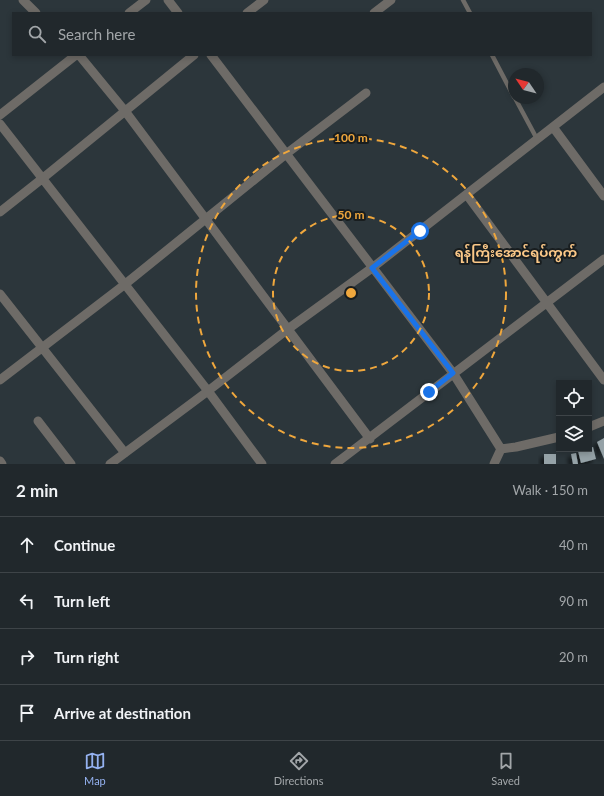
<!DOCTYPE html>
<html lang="en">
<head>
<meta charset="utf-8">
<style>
	body { margin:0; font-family:Lato,"Noto Sans Myanmar",sans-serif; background:#293034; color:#f1f3f6 }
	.controls { position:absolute; right:12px; bottom:12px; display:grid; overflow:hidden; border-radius:0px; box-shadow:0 2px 6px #0003 }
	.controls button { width:36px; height:36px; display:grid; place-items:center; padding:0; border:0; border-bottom:1px solid #3e4448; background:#21282c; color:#f1f3f6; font:20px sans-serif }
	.compass { position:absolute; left:508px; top:68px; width:36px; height:36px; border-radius:50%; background:#21282c; box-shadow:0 2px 6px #0003; rotate:305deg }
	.stop { position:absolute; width:12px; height:12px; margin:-9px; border:3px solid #1a73e8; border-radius:50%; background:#fff }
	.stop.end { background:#1a73e8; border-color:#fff; box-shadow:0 1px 4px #0008 }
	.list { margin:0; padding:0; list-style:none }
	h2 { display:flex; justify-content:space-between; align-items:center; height:52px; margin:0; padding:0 16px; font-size:17px }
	h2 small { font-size:13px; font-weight:400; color:#a2a6a9 }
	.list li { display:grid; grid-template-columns:26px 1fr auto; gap:12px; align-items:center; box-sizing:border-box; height:56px; padding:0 16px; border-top:1px solid #3e4448 }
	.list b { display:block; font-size:15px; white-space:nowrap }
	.list em { font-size:13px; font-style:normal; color:#a2a6a9 }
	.icon { flex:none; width:22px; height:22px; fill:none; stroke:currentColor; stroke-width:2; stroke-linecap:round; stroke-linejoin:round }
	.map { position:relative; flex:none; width:604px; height:464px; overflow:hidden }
	.search { position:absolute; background:#21282c; box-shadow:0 2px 6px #0003; left:12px; right:12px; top:12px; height:44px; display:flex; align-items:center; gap:10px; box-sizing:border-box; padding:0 14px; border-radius:0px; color:#a2a6a9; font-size:15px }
	.sheet { height:276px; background:#21282c }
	nav { display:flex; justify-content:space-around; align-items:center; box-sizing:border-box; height:56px; border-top:1px solid #3e4448; background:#21282c; font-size:11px; color:#a2a6a9 }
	nav a { display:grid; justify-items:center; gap:2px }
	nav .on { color:#95b2f1 }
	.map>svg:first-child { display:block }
	.building { fill:#95a2a7; filter:url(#shadow) }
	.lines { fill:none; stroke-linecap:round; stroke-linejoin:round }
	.lane { stroke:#6e6b67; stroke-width:4.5 }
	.street { stroke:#6e6b67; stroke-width:9 }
	.route { stroke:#1a73e8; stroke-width:5 }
	.ring { fill:none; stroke:#efa73d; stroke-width:2; stroke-dasharray:7 5 }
	.labels { text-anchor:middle; stroke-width:4; stroke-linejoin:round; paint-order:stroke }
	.quarter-label { font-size:13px; font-weight:bold; fill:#fbc888; stroke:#181d1f }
	.centre { fill:#efa73d; stroke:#181d1f; stroke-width:2 }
	.ring-label { font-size:12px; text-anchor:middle; font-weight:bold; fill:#efa73d; stroke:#181d1f; stroke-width:4; stroke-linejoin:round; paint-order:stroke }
</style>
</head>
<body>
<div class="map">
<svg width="604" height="464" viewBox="0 0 604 464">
	<defs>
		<filter id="shadow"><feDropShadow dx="-3.5" dy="3.5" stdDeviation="2" flood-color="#0009"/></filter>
	</defs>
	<rect width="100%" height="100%" fill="#2c363b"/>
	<path class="building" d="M604,438V459L597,442Z
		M593,447L596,459L581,463L578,451Z
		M576,453L578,464H573L571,454Z
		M544,454H556V464H544Z"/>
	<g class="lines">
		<path class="lane" d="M463,0L470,13
			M492,55L514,97
			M515,98L537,139"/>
		<path class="street" d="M23,0L36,13
			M168,0L178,13
			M129,13L146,0
			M247,13L264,0
			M374,13L391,0
			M79,55L125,111L370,439
			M211,55L453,373L501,449L494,464
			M0,115L76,55
			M0,124L208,391L262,464
			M553,127L604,196
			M467,195L604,380
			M0,212L43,178L194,55
			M0,294L125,453
			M0,380L124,285L286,154L366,93
			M38,421L71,464
			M589,427L604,421
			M501,449L516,447L559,437
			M0,461L2,464
			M110,464L208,391L288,329L372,268L604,87
			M335,464L604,259"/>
	</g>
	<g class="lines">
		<path class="route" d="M420,231L372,268L453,373L429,392"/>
	</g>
	<g class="ring">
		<circle cx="351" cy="293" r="78"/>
		<circle cx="351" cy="293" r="155"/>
	</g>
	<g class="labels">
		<g class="quarter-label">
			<text x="516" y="257">ရန်ကြီးအောင်ရပ်ကွက်</text>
		</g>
	</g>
	<circle cx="351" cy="293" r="6" class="centre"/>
	<g class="ring-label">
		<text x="351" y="142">100 m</text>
		<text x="351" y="219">50 m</text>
	</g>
</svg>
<div class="controls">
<button><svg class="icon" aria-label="locate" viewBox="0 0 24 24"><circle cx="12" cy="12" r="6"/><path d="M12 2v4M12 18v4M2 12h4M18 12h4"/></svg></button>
<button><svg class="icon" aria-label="layers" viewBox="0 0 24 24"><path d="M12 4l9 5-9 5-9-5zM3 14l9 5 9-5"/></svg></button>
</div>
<svg class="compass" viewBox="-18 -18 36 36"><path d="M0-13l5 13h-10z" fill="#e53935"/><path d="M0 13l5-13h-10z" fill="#a2a6a9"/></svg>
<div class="stop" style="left:420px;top:231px"></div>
<div class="stop end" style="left:429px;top:392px"></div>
<div class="search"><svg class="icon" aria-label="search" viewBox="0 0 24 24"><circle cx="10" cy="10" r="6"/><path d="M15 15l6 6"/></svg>Search here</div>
</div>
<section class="sheet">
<h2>2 min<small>Walk · 150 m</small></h2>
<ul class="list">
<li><svg class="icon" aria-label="ahead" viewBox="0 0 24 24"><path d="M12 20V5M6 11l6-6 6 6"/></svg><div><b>Continue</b></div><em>40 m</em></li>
<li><svg class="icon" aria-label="left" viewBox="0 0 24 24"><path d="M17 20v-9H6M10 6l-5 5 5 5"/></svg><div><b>Turn left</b></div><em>90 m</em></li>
<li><svg class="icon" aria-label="right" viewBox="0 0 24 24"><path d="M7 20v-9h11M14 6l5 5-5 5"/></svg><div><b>Turn right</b></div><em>20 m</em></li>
<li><svg class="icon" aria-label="arrive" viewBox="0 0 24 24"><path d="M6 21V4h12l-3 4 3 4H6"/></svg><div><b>Arrive at destination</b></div></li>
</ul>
</section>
<nav>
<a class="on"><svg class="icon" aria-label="map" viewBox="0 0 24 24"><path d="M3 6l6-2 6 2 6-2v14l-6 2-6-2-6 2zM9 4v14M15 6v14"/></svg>Map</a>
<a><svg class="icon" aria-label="directions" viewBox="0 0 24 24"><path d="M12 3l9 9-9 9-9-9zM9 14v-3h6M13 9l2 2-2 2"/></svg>Directions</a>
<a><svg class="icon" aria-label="saved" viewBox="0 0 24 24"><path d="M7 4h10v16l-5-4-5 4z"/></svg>Saved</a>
</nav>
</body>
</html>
